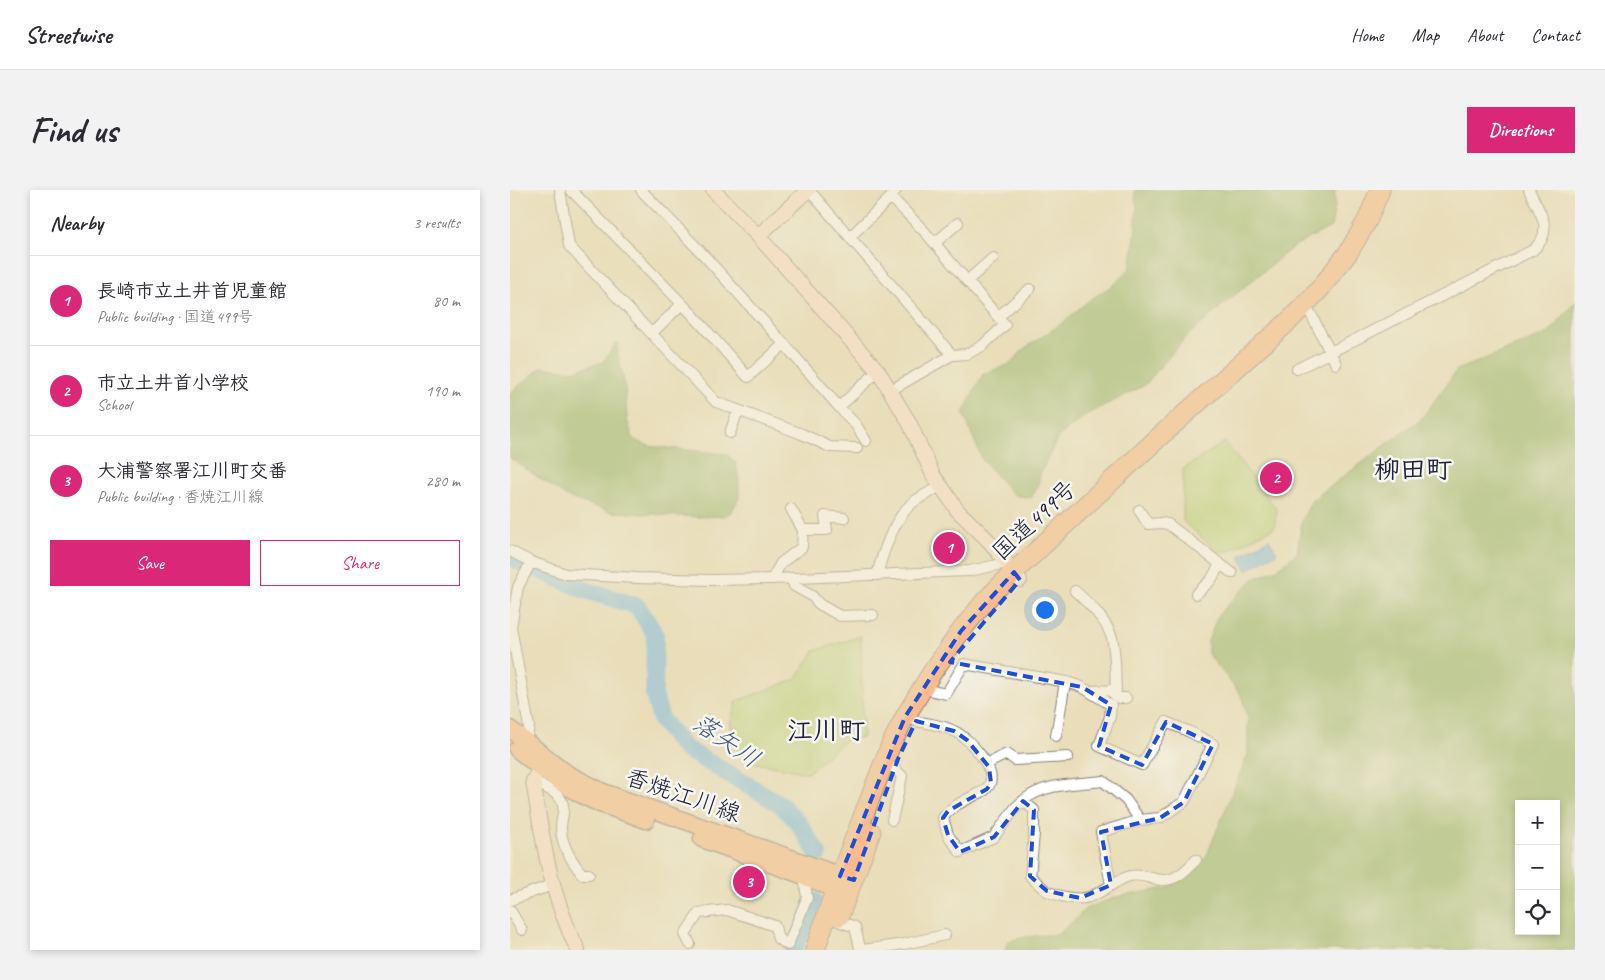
<!DOCTYPE html>
<html lang="en">
<head>
<meta charset="utf-8">
<style>
	body { margin:0; font-family:Caveat,"Klee One",sans-serif; background:#f2f2f3; color:#2b2b33 }
	.controls { position:absolute; right:15px; bottom:15px; display:grid; overflow:hidden; border-radius:0px; box-shadow:0 2px 8px #0003 }
	.controls button { width:45px; height:45px; display:grid; place-items:center; padding:0; border:0; border-bottom:1px solid #e1e1e2; background:#fff; color:#2b2b33; font:25px sans-serif }
	.you { position:absolute; left:534px; top:419px; width:18px; height:18px; margin:-12px; border:4px solid #fff; border-radius:50%; background:#1a73e8; box-shadow:0 0 0 8px #1a73e833 }
	.badge { display:grid; place-items:center; width:32px; height:32px; border-radius:50%; background:#db2777; color:#fff; font-size:16px; font-weight:700 }
	.pin { position:absolute; translate:-50% -50%; border:2px solid #fff; box-shadow:0 1px 5px #0006 }
	.list { margin:0; padding:0; list-style:none }
	h2 { display:flex; justify-content:space-between; align-items:center; height:65px; margin:0; padding:0 20px; font-size:21px }
	h2 small { font-size:16px; font-weight:400; color:#7c7c81 }
	.list li { display:grid; grid-template-columns:32px 1fr auto; gap:15px; align-items:center; box-sizing:border-box; height:90px; padding:0 20px; border-top:1px solid #e1e1e2 }
	.list b { display:block; font-size:19px; white-space:nowrap }
	.list p { margin:0; font-size:16px; white-space:nowrap; color:#7c7c81 }
	.list em { font-size:16px; font-style:normal; color:#7c7c81 }
	.actions { display:flex; gap:10px; padding:15px 20px }
	.actions a { flex:1; padding:11px 0; border:1px solid #db2777; border-radius:0px; text-align:center; font-size:18px; color:#db2777 }
	.actions .main { background:#db2777; color:#fff }
	.icon { flex:none; width:28px; height:28px; fill:none; stroke:currentColor; stroke-width:2; stroke-linecap:round; stroke-linejoin:round }
	.map { position:relative; flex:none; width:1065px; height:760px; overflow:hidden; border-radius:0px }
	header { display:flex; align-items:center; gap:30px; box-sizing:border-box; height:70px; padding:0 25px; background:#fff; border-bottom:1px solid #e1e1e2 }
	header strong { font-size:24px }
	nav { display:flex; gap:28px; margin-inline-start:auto; font-size:18px }
	.intro { display:flex; align-items:center; justify-content:space-between; box-sizing:border-box; height:120px; padding:0 30px }
	h1 { margin:0; font-size:35px }
	.button { padding:12px 22px; border-radius:0px; background:#db2777; color:#fff; font-size:18px; font-weight:700 }
	main { display:flex; gap:30px; padding:0 30px }
	aside { flex:1; background:#fff; border-radius:0px; box-shadow:0 2px 8px #0003 }
	.map>svg:first-child { display:block }
	.green { fill:#b5d278; stroke:#6c7a5a }
	.forest { fill:#90b468; stroke:#596b52; fill-rule:evenodd }
	.water { fill:#71b7e8; stroke:#4a6c92 }
	.lines { fill:none; stroke-linecap:round; stroke-linejoin:round }
	.river { stroke:#71b7e8; stroke-width:18 }
	.street-casing { stroke:#86807a; stroke-width:12 }
	.secondary-casing { stroke:#86807a; stroke-width:16 }
	.primary-casing { stroke:#86807a; stroke-width:19 }
	.highway-casing { stroke:#86807a; stroke-width:21 }
	.street { stroke:#fff; stroke-width:10 }
	.secondary { stroke:#fee3d1; stroke-width:14 }
	.primary { stroke:#fcba8d; stroke-width:16 }
	.highway { stroke:#fcba8d; stroke-width:19 }
	.marked { fill:none; stroke:#1d4ed8; stroke-width:4; stroke-dasharray:10 6; stroke-linejoin:round }
	.labels { text-anchor:middle; stroke-width:5; stroke-linejoin:round; paint-order:stroke }
	.street-label { font-size:24px; fill:#22223b; stroke:#f6f6f2 }
	.water-label { font-size:25px; font-style:italic; fill:#3e5678; stroke:#f6f6f2 }
	.quarter-label { font-size:26px; font-weight:bold; fill:#22223b; stroke:#f6f6f2 }
</style>
</head>
<body>
<header>
<strong>Streetwise</strong>
<nav><a>Home</a><a>Map</a><a>About</a><a>Contact</a></nav>
</header>
<div class="intro"><h1>Find us</h1><a class="button">Directions</a></div>
<main>
<aside>
<h2>Nearby<small>3 results</small></h2>
<ul class="list">
<li><span class="badge">1</span><div><b>長崎市立土井首児童館</b><p>Public building · 国道499号</p></div><em>80 m</em></li>
<li><span class="badge">2</span><div><b>市立土井首小学校</b><p>School</p></div><em>190 m</em></li>
<li><span class="badge">3</span><div><b>大浦警察署江川町交番</b><p>Public building · 香焼江川線</p></div><em>280 m</em></li>
</ul>
<div class="actions"><a class="main">Save</a><a>Share</a></div>
</aside>
<div class="map">
<svg width="1065" height="760" viewBox="0 0 1065 760">
	<rect width="100%" height="100%" fill="#f6f6f2"/>
	<filter id="ink" filterUnits="userSpaceOnUse"><feTurbulence type="fractalNoise" baseFrequency=".02" numOctaves="2"/><feDisplacementMap in="SourceGraphic" scale="10" xChannelSelector="R" yChannelSelector="G"/><feConvolveMatrix kernelMatrix="1 2 1 2 8 2 1 2 1" color-interpolation-filters="sRGB"/></filter>
	<filter id="wash" filterUnits="userSpaceOnUse"><feTurbulence type="fractalNoise" baseFrequency=".0096" numOctaves="4" result="noise"/><feDisplacementMap in="SourceGraphic" scale="20" xChannelSelector="R" yChannelSelector="G"/><feGaussianBlur stdDeviation="1.12" result="paint"/><feColorMatrix in="noise" values="0 0 0 0 0 0 0 0 0 0 0 0 0 0 0 0 0 1.4 0 .05"/><feComposite in="paint" operator="in"/></filter>
	<g filter="url(#wash)">
		<rect width="100%" height="100%" fill="#eadeba"/>
		<path class="green" d="M715,252L767,320L764,338L718,361L708,362L673,331V279Z
			M351,446L353,547L334,551L298,583L241,572L226,552L220,533L227,511L286,489L304,461Z"/>
		<path class="forest" d="M624,0H825V16L821,37L783,57L720,109L675,148L635,195L576,225L548,247L530,284L528,297L521,308L504,305L473,271L453,223L473,184L500,174L515,158L551,134L578,111L606,93L620,78L625,45L627,18Z
			M1065,112V760H495L498,751L515,747L548,744L566,729L575,719L606,707L657,698L678,687L696,667L738,564V528L731,505L698,464V451L708,425L742,390L767,379L787,363L792,330L802,310L912,228L947,180L1039,143ZM1009,614H1046V741H1009Z
			M107,152L108,166L115,195L117,229L123,249L139,256L216,264L225,272L229,287V308L222,321L215,326L187,327L101,322L57,307L0,268V203L32,177L62,181L93,172Z"/>
		<path class="water" d="M759,349L767,363L737,380L729,366Z"/>
		<g class="lines">
			<path class="river" d="M0,367L75,400L127,416L145,444L144,504L151,530L174,558L270,614L288,632L308,664
				M283,760L300,724L304,711"/>
		</g>
	</g>
	<g filter="url(#ink)">
		<g class="lines">
			<defs>
				<path id="street" d="M50,0L59,56L206,212L292,244L320,257L347,258
					M61,0L183,125L238,187L274,154L329,217L368,181
					M131,0L190,61L274,154
					M299,0L442,165
					M340,47L381,7L386,0
					M425,53L448,33
					M457,91L483,68
					M801,124L826,174
					M488,127L520,99
					M142,143L172,114
					M787,179L1023,60C1046,40 1029,22 1019,0
					M381,200L442,165L457,164L472,156L495,135L414,41L381,7
					M329,217L346,235L356,251
					M220,243L228,220
					M629,320L638,334L651,333L658,334L722,383
					M293,340H317L315,326L334,328
					M0,361L21,372L56,384L127,388L201,390L262,389L459,381L497,373
					M367,385C373,362 383,331 401,314C409,307 421,302 431,296
					M281,388L284,396L302,406L309,414L330,426L363,425
					M262,389L271,373L292,357L293,340L281,319
					M565,401C579,414 596,429 602,448C606,464 605,483 606,500L579,501
					M686,404L701,390L710,374
					M600,500L608,508H616
					M423,501L436,504L454,474L557,492L572,497L601,515L600,527L589,556L632,575L656,532L680,542L703,554L674,612L650,628L630,630L616,610L593,591C567,594 533,593 513,611
					M406,531C419,534 432,535 444,541C458,547 492,583 477,598C475,601 470,603 467,604C455,611 440,616 433,628L438,645L450,662L484,647L506,617L513,611L524,620V644L520,686C525,691 531,697 537,701C547,706 568,711 579,707C593,703 605,690 620,686C632,683 642,690 654,690C667,690 677,679 686,670
					M546,546L555,492
					M15,555L19,537L1,437L8,397L21,372
					M476,574L497,564L505,570L558,567
					M23,591C32,596 43,600 50,608C57,618 51,627 51,638C51,655 62,671 72,684H79
					M382,630L392,586L384,578
					M601,695L591,642L630,630
					M0,710L42,695
					M0,720L12,740
					M328,731L345,737L350,758L352,760
					M180,754L175,744L189,723L217,720L265,736L268,749L278,755L297,708L294,686
					M353,760L394,754L435,745"/>
				<path id="secondary" d="M203,0L248,46L368,181L399,232L423,285L431,296L448,321L479,351L510,390
					M248,46L298,0
					M30,577L23,591C33,651 40,705 68,760"/>
				<path id="primary" d="M0,539L58,584L93,602L343,690
					M7,559C32,580 58,600 88,613C104,619 120,624 136,630
					M192,649L294,686L337,704"/>
				<path id="highway" d="M329,726L361,642
					M305,760L330,686L380,557L395,527L421,484L451,441L475,411L504,382L648,248L779,131L809,100L838,63L857,31L870,0"/>
			</defs>
			<use href="#street" class="street-casing"/>
			<use href="#secondary" class="secondary-casing"/>
			<use href="#primary" class="primary-casing"/>
			<use href="#highway" class="highway-casing"/>
			<use href="#street" class="street"/>
			<use href="#secondary" class="secondary"/>
			<use href="#primary" class="primary"/>
			<use href="#highway" class="highway"/>
		</g>
	</g>
	<path d="M0 0H1065V760H0ZM504,382L510,390L440,472L572,497L601,515L589,556L632,575L656,532L703,554L674,612L650,628L591,642L601,695L570,708L537,701L520,686L524,620L513,611L484,647L450,662L438,645L433,628L438,621L477,599L481,593L479,577L457,550L444,541L406,531L388,569L344,690L330,686L395,527L451,441Z" fill="#eadeba" fill-opacity=".55" fill-rule="evenodd"/>
	<path class="marked" d="M504,382L510,390L440,472L572,497L601,515L589,556L632,575L656,532L703,554L674,612L650,628L591,642L601,695L570,708L537,701L520,686L524,620L513,611L484,647L450,662L438,645L433,628L438,621L477,599L481,593L479,577L457,550L444,541L406,531L388,569L344,690L330,686L395,527L451,441Z"/>
	<g class="labels">
		<g class="street-label">
			<text transform="translate(524 330) rotate(-43)" y="8">国道499号</text>
			<text transform="translate(173 605) rotate(19)" y="8">香焼江川線</text>
		</g>
		<g class="water-label">
			<text transform="translate(217 550) rotate(34)" y="9">落矢川</text>
		</g>
		<g class="quarter-label">
			<text x="903" y="288">柳田町</text>
			<text x="316" y="549">江川町</text>
		</g>
	</g>
</svg>
<div class="controls">
<button>+</button>
<button>−</button>
<button><svg class="icon" aria-label="locate" viewBox="0 0 24 24"><circle cx="12" cy="12" r="6"/><path d="M12 2v4M12 18v4M2 12h4M18 12h4"/></svg></button>
</div>
<div class="you"></div>
<div class="pin badge" style="left:439px;top:358px">1</div>
<div class="pin badge" style="left:766px;top:288px">2</div>
<div class="pin badge" style="left:239px;top:692px">3</div>
</div>
</main>
</body>
</html>
